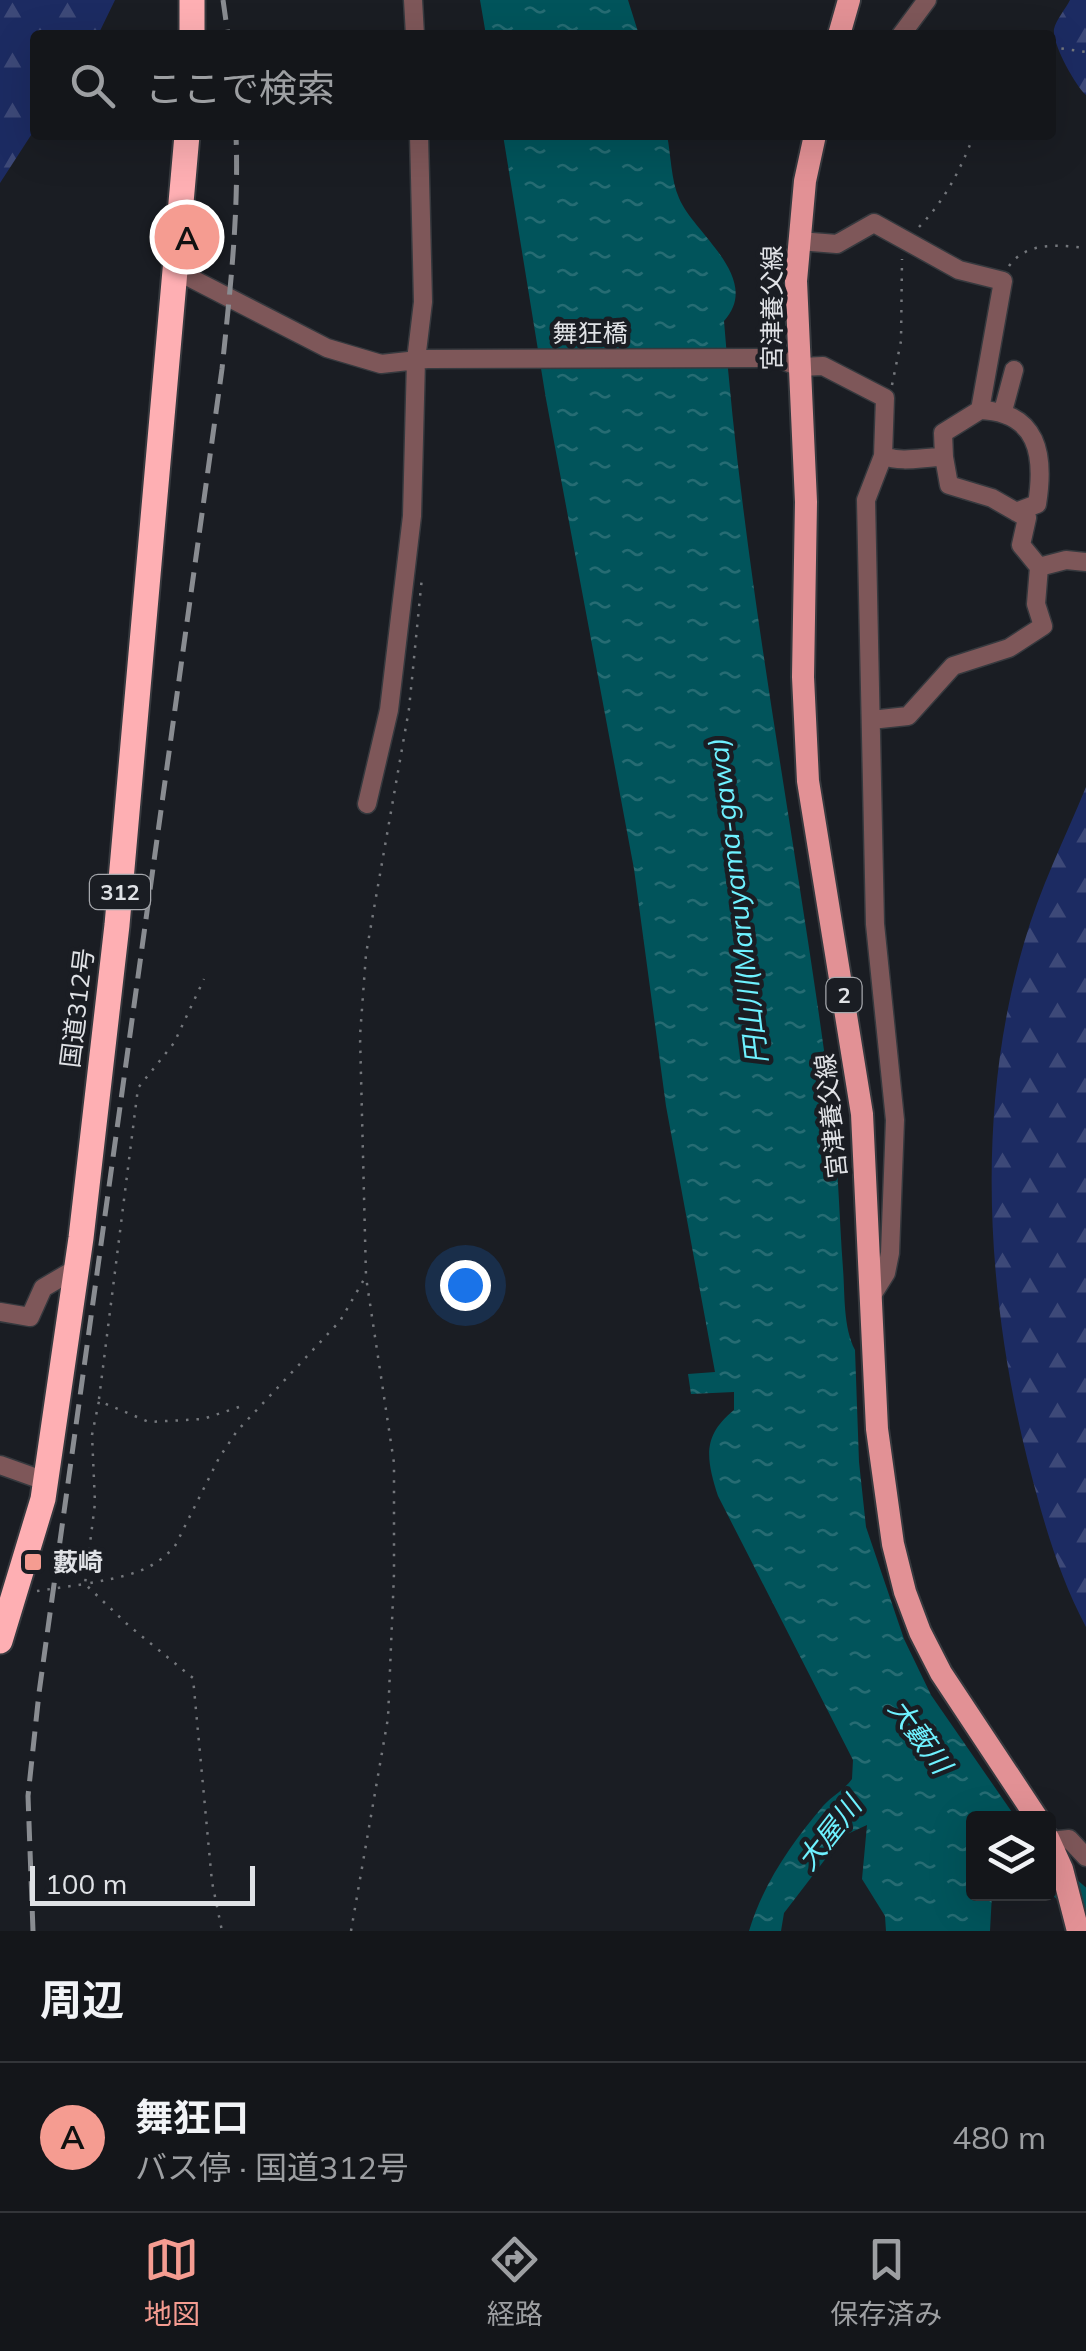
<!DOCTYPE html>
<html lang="ja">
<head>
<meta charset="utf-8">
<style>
	body { margin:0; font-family:Mulish,"Noto Sans JP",sans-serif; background:#212327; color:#f1f3f6 }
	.controls { position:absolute; right:30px; bottom:30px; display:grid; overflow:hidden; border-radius:10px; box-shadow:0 10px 40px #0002 }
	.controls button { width:90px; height:90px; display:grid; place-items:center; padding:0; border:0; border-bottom:2px solid #333539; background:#14161a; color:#f1f3f6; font:50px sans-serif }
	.scale { position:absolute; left:30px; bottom:25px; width:225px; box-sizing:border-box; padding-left:10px; border:5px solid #e0e2e6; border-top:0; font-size:28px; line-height:35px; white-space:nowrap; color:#e0e2e6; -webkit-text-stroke:8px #1a1d23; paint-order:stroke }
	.you { position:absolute; left:465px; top:1285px; width:35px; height:35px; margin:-25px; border:8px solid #fff; border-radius:50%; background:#1a73e8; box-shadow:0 0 0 15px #1a73e833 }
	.badge { display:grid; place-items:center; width:65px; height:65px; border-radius:50%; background:#f59c91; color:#111; font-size:32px; font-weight:700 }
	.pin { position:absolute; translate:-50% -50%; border:5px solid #fff; box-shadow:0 2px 10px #0006 }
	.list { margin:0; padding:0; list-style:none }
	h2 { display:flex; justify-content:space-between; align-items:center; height:130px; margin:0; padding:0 40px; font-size:42px }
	h2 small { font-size:32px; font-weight:400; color:#9d9fa2 }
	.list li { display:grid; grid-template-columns:65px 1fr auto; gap:30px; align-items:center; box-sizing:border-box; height:150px; padding:0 40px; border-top:2px solid #333539 }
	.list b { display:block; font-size:38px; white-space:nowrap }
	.list p { margin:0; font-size:32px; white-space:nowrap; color:#9d9fa2 }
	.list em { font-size:32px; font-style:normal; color:#9d9fa2 }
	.icon { flex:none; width:55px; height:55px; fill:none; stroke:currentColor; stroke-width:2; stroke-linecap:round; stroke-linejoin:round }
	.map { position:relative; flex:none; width:1086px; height:1931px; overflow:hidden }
	.search { position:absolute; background:#14161a; box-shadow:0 10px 40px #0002; left:30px; right:30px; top:30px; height:110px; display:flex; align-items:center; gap:25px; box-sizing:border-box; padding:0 35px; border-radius:10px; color:#9d9fa2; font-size:38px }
	.sheet { height:280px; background:#14161a }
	nav { display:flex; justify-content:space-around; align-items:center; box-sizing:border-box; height:140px; border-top:2px solid #333539; background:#14161a; font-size:28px; color:#9d9fa2 }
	nav a { display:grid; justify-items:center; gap:5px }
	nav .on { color:#f59c91 }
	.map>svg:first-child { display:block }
	.forest { fill:url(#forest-firs) }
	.water { fill:url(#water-ripples) }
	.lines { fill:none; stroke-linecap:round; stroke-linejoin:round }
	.river { stroke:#01545b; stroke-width:28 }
	.minor-casing { stroke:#36393e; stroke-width:21 }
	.major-casing { stroke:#36393e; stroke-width:26 }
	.highway-casing { stroke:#36393e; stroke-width:29 }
	.path { stroke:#74777c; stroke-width:2.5; stroke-dasharray:2.5 8; stroke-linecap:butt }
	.minor { stroke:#7e5759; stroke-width:18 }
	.major { stroke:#e29195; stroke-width:22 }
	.highway { stroke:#feafb3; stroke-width:25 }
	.rail { stroke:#898c91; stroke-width:5; stroke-dasharray:20 10; stroke-linecap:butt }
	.poi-dot { fill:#f59c91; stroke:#1a1d23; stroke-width:4 }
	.labels { text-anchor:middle; stroke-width:9; stroke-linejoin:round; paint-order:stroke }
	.shield { fill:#1a1d23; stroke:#a5a7ac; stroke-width:2.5 }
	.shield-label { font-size:22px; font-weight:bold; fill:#e0e2e6 }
	.street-label { font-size:25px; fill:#e0e2e6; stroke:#1a1d23 }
	.poi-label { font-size:25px; font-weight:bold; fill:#e0e2e6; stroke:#1a1d23; text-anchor:start }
	.water-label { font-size:28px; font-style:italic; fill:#6ef1ff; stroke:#1a1d23 }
</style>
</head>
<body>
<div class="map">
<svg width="1086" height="1931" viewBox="0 0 1086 1931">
	<defs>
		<pattern id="forest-firs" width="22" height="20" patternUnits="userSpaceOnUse" patternTransform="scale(2.5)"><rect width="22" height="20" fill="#1c2b62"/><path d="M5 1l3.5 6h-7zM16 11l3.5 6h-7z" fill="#3d4978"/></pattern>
		<pattern id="water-ripples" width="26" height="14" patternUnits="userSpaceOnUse" patternTransform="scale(2.5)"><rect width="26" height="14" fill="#01545b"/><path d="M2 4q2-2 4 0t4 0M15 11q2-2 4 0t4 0" fill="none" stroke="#266c73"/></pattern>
	</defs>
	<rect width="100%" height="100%" fill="#1a1d23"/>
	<path class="forest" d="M0,0H115L98,35H35V129L0,183Z
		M1070,0H1086V95C1075,85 1052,44 1054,29C1056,20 1066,8 1070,0Z
		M1086,787V1627C1058,1574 1043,1520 1028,1462C986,1295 975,1110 1024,943C1039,890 1065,838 1086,787Z"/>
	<path class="water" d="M480,0H628L639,35H486Z
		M503,135H667C671,155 671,180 679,198C693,233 763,278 724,321C744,584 797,841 831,1102C838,1157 839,1213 843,1269C845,1294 843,1327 855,1350L859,1462L866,1527L904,1639L931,1695L1016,1818H974V1894H992L990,1931H886L885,1916L862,1879L867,1825L843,1836L784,1913L781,1931H749C763,1884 791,1844 823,1806C832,1796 844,1790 852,1779L853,1760L718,1496C706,1458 702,1436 734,1410V1392L691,1394L688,1374L715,1372L666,1106L634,869L546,399Z"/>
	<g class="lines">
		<path class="river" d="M1048,1873L1086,1906"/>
		<defs>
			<path id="minor" d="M413,0L415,35
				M901,35L927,0
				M799,241L837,244L874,223L959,270L1003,281L980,410L943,433L944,457C922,457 904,463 883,456
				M175,270L327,348L381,364L427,359L777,358L800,367L823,366L885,398L883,456L866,500L875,924L895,1120L890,1253L886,1273L871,1297
				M980,410C1038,412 1045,455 1037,504L1016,512
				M1003,411L1014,370
				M1039,567L1066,560L1086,562
				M871,720L908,716L953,666L1009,648L1043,626L1036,604L1039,567L1021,545L1027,518L992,498L949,485L944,457
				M367,804L389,710L412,516L416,360L423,302L419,135
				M0,1312L30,1317L43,1288L77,1268
				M0,1465L45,1481
				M1050,1841L1069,1839L1086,1857"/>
			<path id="major" d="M839,35L849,0
				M815,135L805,181L796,281L806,502L803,677L808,781L862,1114L877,1429L893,1544L905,1592L920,1632L941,1673L1037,1818
				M1048,1838L1062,1869L1078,1931"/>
			<path id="highway" d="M192,0V35
				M0,1641L43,1499L81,1238L117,925L187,135"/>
		</defs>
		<use href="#minor" class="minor-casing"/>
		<use href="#major" class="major-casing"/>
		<use href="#highway" class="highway-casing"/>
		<path class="path" d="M1051,47L1086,52
			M919,227C946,199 960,170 974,135
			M1009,266C1027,241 1059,245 1086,248
			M892,385L901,341L902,259
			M99,1399L138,1088L174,1043L204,979
			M239,1407L203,1419L149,1422L99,1401L92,1435L95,1503L85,1584C120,1577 151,1574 175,1546L219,1458L237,1431L340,1321L366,1276L360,1036L366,954L409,709L422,577
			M37,1591L85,1584L128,1625L193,1678L212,1882L222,1931
			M351,1931L388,1718L394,1574V1463L366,1277"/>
		<use href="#minor" class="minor"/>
		<use href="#major" class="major"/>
		<use href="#highway" class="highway"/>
		<path class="rail" d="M223,0L228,35
			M33,1931L28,1796L39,1693L222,369C230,291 239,214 236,135"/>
	</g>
	<rect class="poi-dot" x="23" y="1552" width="20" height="20" rx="5"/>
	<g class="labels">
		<g class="shield">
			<rect x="90" y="875" width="60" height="34" rx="8"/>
			<rect x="826.5" y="978" width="35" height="34" rx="8"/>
		</g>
		<g class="shield-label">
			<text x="120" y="900">312</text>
			<text x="844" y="1003">2</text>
		</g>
		<g class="street-label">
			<text transform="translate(772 308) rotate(-90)" y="9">宮津養父線</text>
			<text x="590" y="342">舞狂橋</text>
			<text transform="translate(77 1008) rotate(-83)" y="9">国道312号</text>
			<text transform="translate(831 1116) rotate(-96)" y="9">宮津養父線</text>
		</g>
		<g class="poi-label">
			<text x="53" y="1571">藪崎</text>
		</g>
		<g class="water-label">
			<text transform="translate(737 901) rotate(-97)" y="10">円山川(Maruyama-gawa)</text>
			<text transform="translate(920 1736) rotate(54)" y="10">大藪川</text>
			<text transform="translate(829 1833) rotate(-52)" y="10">大屋川</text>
		</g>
	</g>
</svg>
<div class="controls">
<button><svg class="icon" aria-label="layers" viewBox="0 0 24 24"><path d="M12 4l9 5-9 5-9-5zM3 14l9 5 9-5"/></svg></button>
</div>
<div class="scale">100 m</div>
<div class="you"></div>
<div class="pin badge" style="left:187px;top:237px">A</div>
<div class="search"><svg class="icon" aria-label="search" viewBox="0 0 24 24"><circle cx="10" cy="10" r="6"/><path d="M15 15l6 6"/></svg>ここで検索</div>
</div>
<section class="sheet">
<h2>周辺<small></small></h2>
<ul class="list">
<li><span class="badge">A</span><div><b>舞狂口</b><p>バス停 · 国道312号</p></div><em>480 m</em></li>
</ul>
</section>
<nav>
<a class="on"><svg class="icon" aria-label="map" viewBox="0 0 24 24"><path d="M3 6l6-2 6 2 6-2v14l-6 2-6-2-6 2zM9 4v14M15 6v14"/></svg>地図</a>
<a><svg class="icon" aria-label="directions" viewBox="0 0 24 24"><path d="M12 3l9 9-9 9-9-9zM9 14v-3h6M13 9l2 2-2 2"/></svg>経路</a>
<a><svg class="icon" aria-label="saved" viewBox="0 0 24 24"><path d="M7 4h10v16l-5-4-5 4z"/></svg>保存済み</a>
</nav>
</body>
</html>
